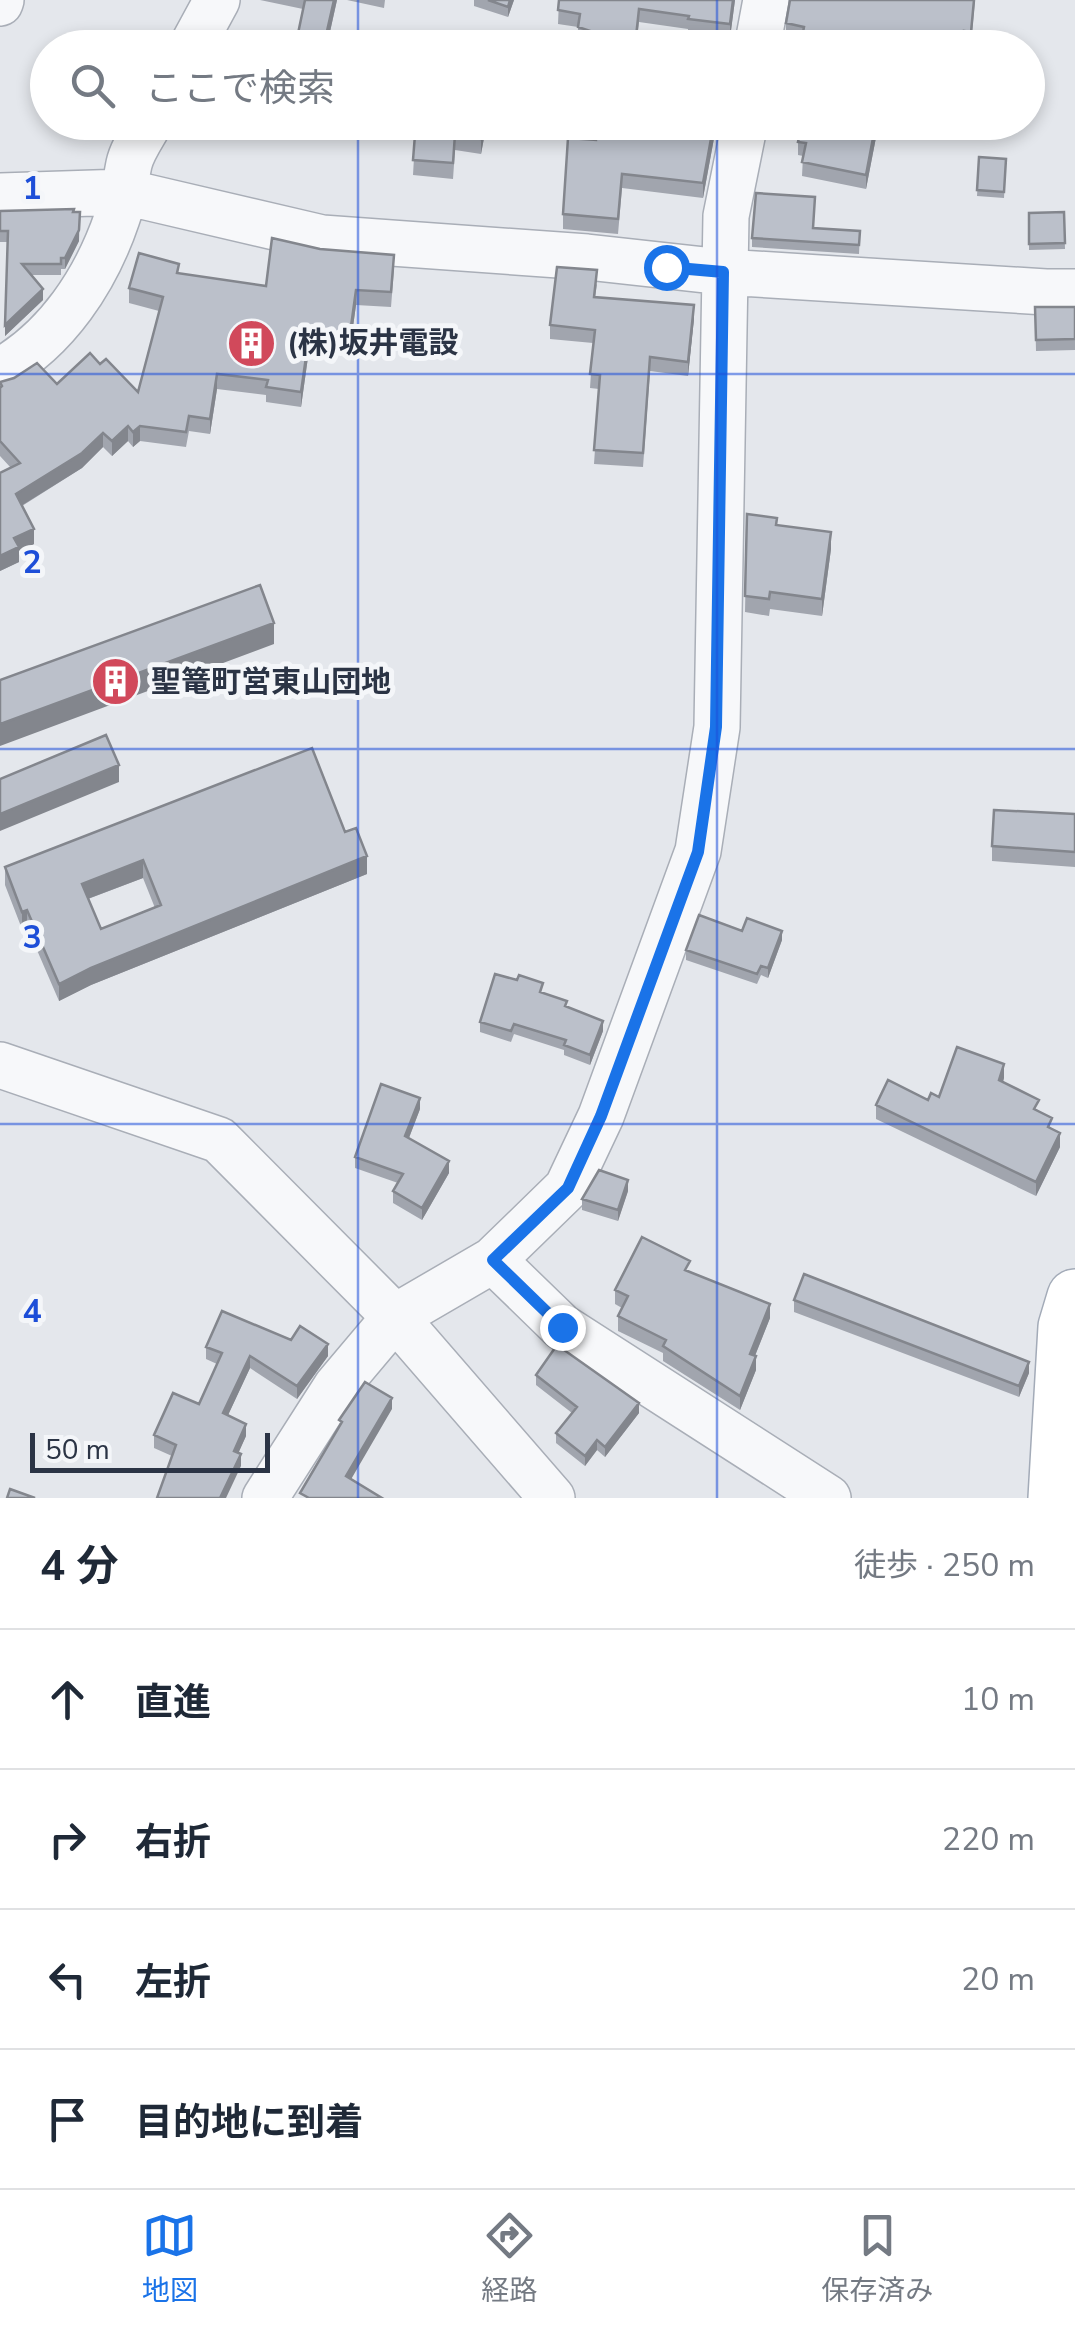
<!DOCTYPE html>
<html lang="ja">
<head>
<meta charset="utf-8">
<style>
	body { margin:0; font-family:"Nunito Sans","Noto Sans JP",sans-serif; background:#f2f2f3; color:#1f2937 }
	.scale { position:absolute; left:30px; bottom:25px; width:240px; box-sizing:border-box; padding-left:10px; border:5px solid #2b3445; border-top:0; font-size:28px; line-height:35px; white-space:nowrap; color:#2b3445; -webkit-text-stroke:8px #f4f6f9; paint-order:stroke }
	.stop { position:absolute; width:30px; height:30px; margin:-22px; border:8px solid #1a73e8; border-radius:50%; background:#fff }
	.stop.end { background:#1a73e8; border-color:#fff; box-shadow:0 2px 10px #0008 }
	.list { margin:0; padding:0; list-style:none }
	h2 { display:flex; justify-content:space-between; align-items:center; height:130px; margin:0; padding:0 40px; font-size:42px }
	h2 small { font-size:32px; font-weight:400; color:#747a83 }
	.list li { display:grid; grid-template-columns:65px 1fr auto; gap:30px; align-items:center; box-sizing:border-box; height:140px; padding:0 40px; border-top:2px solid #e0e1e3 }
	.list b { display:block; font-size:38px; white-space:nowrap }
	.list em { font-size:32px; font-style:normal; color:#747a83 }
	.icon { flex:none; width:55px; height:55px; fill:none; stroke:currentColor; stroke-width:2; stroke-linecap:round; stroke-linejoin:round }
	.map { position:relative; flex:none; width:1075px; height:1498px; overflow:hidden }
	.search { position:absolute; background:#fff; box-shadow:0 5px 15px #0003; left:30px; right:30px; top:30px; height:110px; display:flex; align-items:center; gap:25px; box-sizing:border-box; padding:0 35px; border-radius:55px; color:#747a83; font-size:38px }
	.sheet { height:690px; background:#fff }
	nav { display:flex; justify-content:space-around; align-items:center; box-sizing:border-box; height:140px; border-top:2px solid #e0e1e3; background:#fff; font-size:28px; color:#747a83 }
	nav a { display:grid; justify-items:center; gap:5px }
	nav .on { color:#1a73e8 }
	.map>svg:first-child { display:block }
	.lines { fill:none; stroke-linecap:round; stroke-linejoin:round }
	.minor-casing { stroke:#a9aeb7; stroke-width:48 }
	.major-casing { stroke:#a3abb8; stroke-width:58 }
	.minor { stroke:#f7f8fa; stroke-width:45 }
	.major { stroke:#fff; stroke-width:55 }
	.wall { fill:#a1a5ae; fill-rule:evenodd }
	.shaded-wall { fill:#83868d }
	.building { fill:#bbc0ca; stroke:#83868d; stroke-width:2.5; fill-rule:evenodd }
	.route { stroke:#1a73e8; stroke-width:12 }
	.grid { fill:none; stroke:#1d4ed8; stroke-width:2.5; stroke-opacity:0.55 }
	.labels { text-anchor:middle; stroke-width:10; stroke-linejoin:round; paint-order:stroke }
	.poi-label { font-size:30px; font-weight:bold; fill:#2b3445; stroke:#f4f6f9; text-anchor:start }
	.grid-label { font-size:32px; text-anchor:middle; font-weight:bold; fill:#1d4ed8; stroke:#f4f6f9; stroke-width:10; stroke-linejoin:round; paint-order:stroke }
</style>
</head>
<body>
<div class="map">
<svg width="1075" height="1498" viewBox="0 0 1075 1498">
	<rect width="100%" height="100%" fill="#e4e7ec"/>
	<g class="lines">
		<defs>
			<path id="minor" d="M0,3L1,0
				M191,48L217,0
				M757,48L766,0
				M0,196L125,192L322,238L587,257L723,272L1046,292H1075
				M0,371C57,339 96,280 117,218C124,200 125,183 129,164C132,150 143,135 150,122
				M0,1065L219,1140L395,1317L552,1498
				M493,1260L562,1327L828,1498
				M265,1498L336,1387L395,1317L493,1260L567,1188L601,1116L698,851L717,727L726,216L745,122"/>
			<path id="major" d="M1056,1498L1066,1327L1075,1297"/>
		</defs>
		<use href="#minor" class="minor-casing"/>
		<use href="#major" class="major-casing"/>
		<use href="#minor" class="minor"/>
		<use href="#major" class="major"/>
	</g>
	<path class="wall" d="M260,0H337L330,32L345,48L303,9Z
		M347,0H385L384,8Z
		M474,0H514L508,17L474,6Z
		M559,0H735L730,38L688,33V29L639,22L636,48H599L578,41V27L558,24Z
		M975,0L971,45H964V48H800L801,40L786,37V23Z
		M227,122H329L327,133L319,131L318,139L310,137V140Z
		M416,122H487L481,154L455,150L453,179L413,175Z
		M717,122L703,198L622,188L618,234L563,229V214L596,140Z
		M879,122L866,189L802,176L803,156L798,155V142Z
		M979,157L1006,159L1004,198L977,196Z
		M0,211L80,212L79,241L65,269H61V275H32L43,300L5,336L8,242H0Z
		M1064,212L1065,249L1029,250V213Z
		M813,228L860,231L859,254L752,247V238Z
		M394,269L391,307L356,305L349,356L309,350L301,407L266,402V395L217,389L210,434L189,431L186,447L140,441L133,447L128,441L112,456L103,447L82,468L22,506L34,544L19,551V562L0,571V473L11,468L0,456V382L57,384L100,364L138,392L159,311L129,303V288L179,274L266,286Z
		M597,284L595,297L694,319L688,376L650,371L643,467L594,464L599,389L590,388L593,343L550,339V325Z
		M1035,307H1075V350L1036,351Z
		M747,514L777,525L831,549L822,616L770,609L769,616L745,612Z
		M1075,814V867L992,861V846Z
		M345,832L367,874L91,985L59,1001L27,927L22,929L5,885V867ZM143,878L155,908L101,929L88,899Z
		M742,931L782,940L768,978L761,975L757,984L686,960V950Z
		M543,993L603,1031L590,1065L564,1055V1050L514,1034L511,1042L480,1032V1022Z
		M1004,1078L1003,1082L1039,1111L1052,1129L1060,1147L1036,1196L876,1119V1105L939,1097Z
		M420,1109L409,1138L449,1173L422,1220L393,1203V1191L398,1183L355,1168V1157Z
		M628,1191L618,1221L582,1210V1199Z
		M690,1271L770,1318L755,1356L756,1370L740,1410L663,1361V1353L618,1331V1316L622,1308L615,1304V1290Z
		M794,1300L1029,1373L1019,1397L794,1312Z
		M206,1347L328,1356L297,1399L250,1368L228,1415L246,1436L238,1453L241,1466L172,1456L154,1448V1435L199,1404L217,1364L206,1359Z
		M536,1375L639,1413L605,1457L597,1450L585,1466L556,1443V1433L572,1413L536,1385Z"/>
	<path class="shaded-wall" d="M334,0H337L327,45V31Z
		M510,0H514L508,17V7Z
		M733,0H735L730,38V24Z
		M484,122H487L481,154V139Z
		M714,122H717L703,198V183Z
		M876,122H879L866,189V175Z
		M79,230V241L65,269V258Z
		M43,289V300L5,336V325Z
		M356,290V305L349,356V341Z
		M694,305V319L688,376V362Z
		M309,336V350L301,407V392Z
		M217,374V389L210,434V419Z
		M128,426V441L112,456V441Z
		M140,426V441L133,447V432Z
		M103,433V447L82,468L16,509V494Z
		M34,529V544L19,551V562L0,571V556L14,538Z
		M831,532V549L822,616V599Z
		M274,623V644L0,746V724Z
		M119,765V782L0,831V814Z
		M367,856V874L91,985L59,1001V984L91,968Z
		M143,860V878L82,901V884Z
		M27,910V927L22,929V912Z
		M782,931V940L768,978V968Z
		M603,1021V1031L590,1065V1055Z
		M1004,1064V1078L999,1094V1080Z
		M420,1098V1109L405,1148V1136Z
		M1060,1133V1147L1036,1196V1182Z
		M449,1161V1173L422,1220V1208Z
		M628,1180V1191L618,1221V1210Z
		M770,1304V1318L750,1368V1354Z
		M328,1344V1356L297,1399V1386Z
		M250,1356V1368L223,1426V1413Z
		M756,1356V1370L740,1410V1396Z
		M1029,1362V1373L1019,1397V1386Z
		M392,1398V1409L346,1488V1476Z
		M639,1403V1413L605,1457V1447Z
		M246,1424V1436L234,1463V1451Z
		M597,1440V1450L585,1466V1456Z
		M241,1454V1466L226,1498H220Z"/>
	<path class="building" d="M305,0H334L327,31L345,35L342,48H295Z
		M488,0H510L508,7Z
		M559,0H733L730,24L688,19L689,16L639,9L635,46L578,27L580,14L558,10Z
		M790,0H974L971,32L964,31V48H918L863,39L862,48H800L804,27L786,23Z
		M291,122H318V125L310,123V126Z
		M416,122H484L481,139L455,134L453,163L413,160Z
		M597,122H714L703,183L622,174L618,219L563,214L568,138L596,140Z
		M802,122H876L866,175L802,162L806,143L798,142Z
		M979,157L1006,159L1004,192L977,190Z
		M756,193L815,197L813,228L860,231L859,245L752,238Z
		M74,209L73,212H80L79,230L65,258H61V264H22L43,289L5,325L8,231H0V211Z
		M1064,212L1065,243L1029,244V213Z
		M272,238L320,249L394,255L391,292L356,290L349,341L309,336L301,392L266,387L268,380L217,374L210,419L189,416L186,432L140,426L133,432L128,426L112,441L103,433L82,453L16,494L34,529L14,538L19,547L0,556V473L20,463L0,441V388L2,386L0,382L14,378L37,363L57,384L90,353L100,364L106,359L138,392L163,297L129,288L139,253L179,264L177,273L266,286Z
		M557,267L597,270L594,297L694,305L688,362L650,357L643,453L594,450L600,375L590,374L595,330L550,325Z
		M1035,307H1075V339L1036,340Z
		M747,514L777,518L776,525L831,532L822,599L770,592L769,599L745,596Z
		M260,585L274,623L0,724V680Z
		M106,735L119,765L0,814V779Z
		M312,748L345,832L356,828L367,856L91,968L59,984L27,910L22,912L5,867ZM143,860L161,905L101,929L82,884Z
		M994,810L1075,814V852L992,846Z
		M699,915L742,931L747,918L782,931L768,968L761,966L757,974L686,950Z
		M495,974L517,980L519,975L543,983L540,992L567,1001L565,1006L603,1021L590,1055L564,1045L566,1040L514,1024L511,1031L480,1022Z
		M957,1047L1004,1064L999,1080L1039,1100L1034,1109L1052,1118L1048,1127L1060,1133L1036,1182L876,1105L888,1080L928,1100L931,1093L939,1097Z
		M381,1084L420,1098L405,1136L449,1161L422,1208L393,1191L403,1174L355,1157Z
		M599,1170L628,1180L618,1210L582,1199Z
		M642,1237L690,1261L685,1270L770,1304L750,1354L756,1356L740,1396L663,1346L666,1340L618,1316L628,1296L615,1290Z
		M804,1274L1029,1362L1019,1386L794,1300Z
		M222,1311L291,1340L300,1326L328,1344L297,1386L250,1356L223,1413L246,1424L234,1451L241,1454L220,1498H157L176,1445L154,1435L173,1393L199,1404L222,1353L206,1347Z
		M557,1345L639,1403L605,1447L597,1440L585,1456L556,1433L577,1407L536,1375Z
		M365,1382L392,1398L346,1476L382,1498H309L300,1493L342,1422L339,1420Z
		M10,1489L35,1498H7Z"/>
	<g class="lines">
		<path class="route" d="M562,1327L493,1260L568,1188L601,1116L698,852L716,727L723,272L666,267"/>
	</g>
	<path class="grid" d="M358,0V48M717,0V48M358,122V1498M717,122V1498M0,374H1075M0,749H1075M0,1124H1075"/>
	<defs>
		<symbol id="building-disc" viewBox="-11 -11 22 22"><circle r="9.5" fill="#d1495b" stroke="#f4f6f9"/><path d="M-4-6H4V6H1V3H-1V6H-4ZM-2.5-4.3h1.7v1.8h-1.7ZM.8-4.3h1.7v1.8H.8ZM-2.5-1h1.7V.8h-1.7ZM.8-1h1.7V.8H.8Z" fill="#fff"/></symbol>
	</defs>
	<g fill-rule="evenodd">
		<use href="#building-disc" x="224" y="316" width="55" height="55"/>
		<use href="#building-disc" x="88" y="654" width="55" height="55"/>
	</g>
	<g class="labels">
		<g class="poi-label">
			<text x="287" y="353">(株)坂井電設</text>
			<text x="151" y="692">聖篭町営東山団地</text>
		</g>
	</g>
	<g class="grid-label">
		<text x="32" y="199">1</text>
		<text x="32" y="573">2</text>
		<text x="32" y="948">3</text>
		<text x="32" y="1322">4</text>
	</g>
</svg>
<div class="scale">50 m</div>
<div class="stop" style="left:666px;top:267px"></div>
<div class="stop end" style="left:562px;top:1327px"></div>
<div class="search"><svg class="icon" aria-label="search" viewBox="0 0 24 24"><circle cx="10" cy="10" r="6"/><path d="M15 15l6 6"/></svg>ここで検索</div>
</div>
<section class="sheet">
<h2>4 分<small>徒歩 · 250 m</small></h2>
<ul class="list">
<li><svg class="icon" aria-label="ahead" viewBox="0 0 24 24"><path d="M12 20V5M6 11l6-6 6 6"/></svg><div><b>直進</b></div><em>10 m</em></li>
<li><svg class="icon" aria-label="right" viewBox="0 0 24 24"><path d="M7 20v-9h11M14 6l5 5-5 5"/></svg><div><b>右折</b></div><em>220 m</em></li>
<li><svg class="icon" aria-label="left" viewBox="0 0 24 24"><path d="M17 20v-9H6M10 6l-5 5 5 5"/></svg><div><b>左折</b></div><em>20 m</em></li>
<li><svg class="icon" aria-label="arrive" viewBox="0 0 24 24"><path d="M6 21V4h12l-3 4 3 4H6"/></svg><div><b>目的地に到着</b></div></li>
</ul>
</section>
<nav>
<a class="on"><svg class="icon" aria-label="map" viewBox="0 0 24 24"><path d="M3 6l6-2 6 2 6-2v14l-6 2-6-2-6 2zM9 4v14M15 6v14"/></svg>地図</a>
<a><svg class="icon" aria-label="directions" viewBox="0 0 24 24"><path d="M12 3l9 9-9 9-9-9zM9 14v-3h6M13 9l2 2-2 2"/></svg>経路</a>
<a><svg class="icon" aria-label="saved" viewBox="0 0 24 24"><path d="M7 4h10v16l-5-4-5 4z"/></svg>保存済み</a>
</nav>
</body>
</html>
